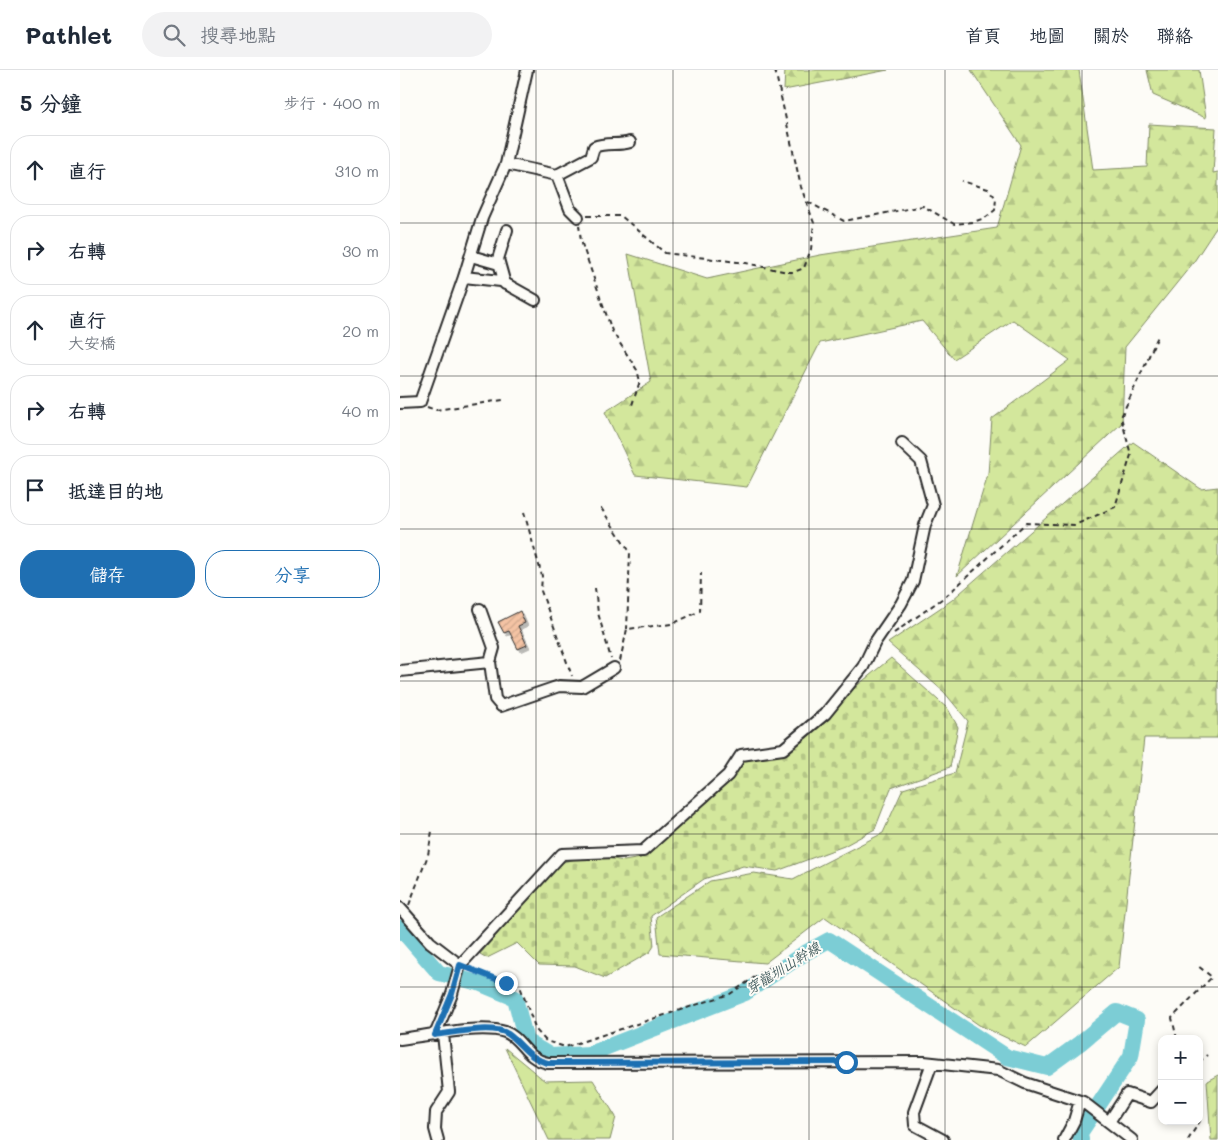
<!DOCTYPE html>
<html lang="zh-TW">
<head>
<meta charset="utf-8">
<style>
	body { margin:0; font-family:Mali,"LXGW WenKai TC",sans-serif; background:#f2f2f3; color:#1f2937 }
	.controls { position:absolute; right:15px; bottom:15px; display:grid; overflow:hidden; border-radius:10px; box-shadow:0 2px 8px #0003 }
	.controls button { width:45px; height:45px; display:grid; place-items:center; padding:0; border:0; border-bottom:1px solid #e0e1e3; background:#fff; color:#1f2937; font:25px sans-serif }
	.stop { position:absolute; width:15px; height:15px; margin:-11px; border:4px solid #1f6fb2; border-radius:50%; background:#fff }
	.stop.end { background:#1f6fb2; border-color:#fff; box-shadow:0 1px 5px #0008 }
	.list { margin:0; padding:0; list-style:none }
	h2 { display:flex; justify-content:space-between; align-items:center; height:65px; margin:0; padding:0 20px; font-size:21px }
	h2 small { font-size:16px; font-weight:400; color:#747a83 }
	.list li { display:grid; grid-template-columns:32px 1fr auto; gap:15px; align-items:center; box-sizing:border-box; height:70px; margin:0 10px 10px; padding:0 10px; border:1px solid #e0e1e3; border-radius:20px }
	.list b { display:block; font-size:19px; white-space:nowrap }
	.list p { margin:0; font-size:16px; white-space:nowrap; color:#747a83 }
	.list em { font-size:16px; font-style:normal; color:#747a83 }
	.actions { display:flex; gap:10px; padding:15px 20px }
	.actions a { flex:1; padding:11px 0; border:1px solid #1f6fb2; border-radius:20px; text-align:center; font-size:18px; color:#1f6fb2 }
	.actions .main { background:#1f6fb2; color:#fff }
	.icon { flex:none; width:28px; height:28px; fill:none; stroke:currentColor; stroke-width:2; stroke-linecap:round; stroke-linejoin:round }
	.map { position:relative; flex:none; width:818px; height:1070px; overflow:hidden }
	header { display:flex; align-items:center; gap:30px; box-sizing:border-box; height:70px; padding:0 25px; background:#fff; border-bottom:1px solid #e0e1e3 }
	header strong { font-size:24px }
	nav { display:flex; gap:28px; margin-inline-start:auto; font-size:18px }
	.search { width:350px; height:45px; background:#f2f2f3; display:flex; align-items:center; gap:12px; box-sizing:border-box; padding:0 18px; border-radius:28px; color:#747a83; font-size:19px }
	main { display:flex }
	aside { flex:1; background:#fff }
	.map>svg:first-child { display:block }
	.forest { fill:url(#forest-firs); stroke:#7f8964 }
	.cemetery { fill:url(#cemetery-stones); stroke:#7f8964 }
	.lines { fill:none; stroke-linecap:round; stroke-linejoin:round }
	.river { stroke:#7ccdd5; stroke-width:16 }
	.building { fill:url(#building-hatch); stroke:#2b2b2b; filter:url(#shadow) }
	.minor-casing { stroke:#2b2b2b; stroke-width:14 }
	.path { stroke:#2b2b2b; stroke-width:2; stroke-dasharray:5 4; stroke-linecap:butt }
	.minor { stroke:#fdfcf7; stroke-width:10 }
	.route { stroke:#1f6fb2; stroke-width:6 }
	.grid { fill:none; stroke:#2b2b2b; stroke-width:1; stroke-opacity:0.55 }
	.labels { text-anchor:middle; stroke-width:4; stroke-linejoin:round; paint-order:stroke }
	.water-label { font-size:14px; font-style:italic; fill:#435c5e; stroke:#fdfcf7 }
</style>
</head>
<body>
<header>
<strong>Pathlet</strong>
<div class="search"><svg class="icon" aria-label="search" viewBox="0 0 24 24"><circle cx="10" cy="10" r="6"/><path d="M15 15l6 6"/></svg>搜尋地點</div>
<nav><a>首頁</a><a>地圖</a><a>關於</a><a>聯絡</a></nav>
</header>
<main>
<aside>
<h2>5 分鐘<small>步行 · 400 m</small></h2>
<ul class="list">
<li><svg class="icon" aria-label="ahead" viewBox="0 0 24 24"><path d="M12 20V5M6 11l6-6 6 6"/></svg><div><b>直行</b></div><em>310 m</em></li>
<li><svg class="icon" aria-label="right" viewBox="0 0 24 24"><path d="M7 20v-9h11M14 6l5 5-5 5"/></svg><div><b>右轉</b></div><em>30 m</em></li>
<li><svg class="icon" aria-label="ahead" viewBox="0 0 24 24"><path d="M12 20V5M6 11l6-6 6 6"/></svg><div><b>直行</b><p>大安橋</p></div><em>20 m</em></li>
<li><svg class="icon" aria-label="right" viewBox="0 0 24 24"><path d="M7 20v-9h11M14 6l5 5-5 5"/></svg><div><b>右轉</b></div><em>40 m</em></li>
<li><svg class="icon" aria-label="arrive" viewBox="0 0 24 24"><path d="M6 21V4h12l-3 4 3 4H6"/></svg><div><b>抵達目的地</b></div></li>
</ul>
<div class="actions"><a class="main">儲存</a><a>分享</a></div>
</aside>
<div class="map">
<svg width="818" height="1070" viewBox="0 0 818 1070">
	<defs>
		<pattern id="forest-firs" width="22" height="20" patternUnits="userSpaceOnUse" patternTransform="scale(1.25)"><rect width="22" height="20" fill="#d3e79c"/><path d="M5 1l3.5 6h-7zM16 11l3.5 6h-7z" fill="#b5c687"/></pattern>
		<pattern id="cemetery-stones" width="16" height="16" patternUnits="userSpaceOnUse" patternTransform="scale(1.25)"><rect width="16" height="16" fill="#d3e79c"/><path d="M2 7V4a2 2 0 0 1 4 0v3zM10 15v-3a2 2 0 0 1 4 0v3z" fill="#b5c687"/></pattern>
		<pattern id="building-hatch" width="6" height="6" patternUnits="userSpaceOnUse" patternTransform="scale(1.25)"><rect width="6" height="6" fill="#f4c3a4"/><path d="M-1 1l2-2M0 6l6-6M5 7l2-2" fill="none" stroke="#d1a88d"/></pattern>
		<filter id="shadow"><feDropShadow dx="3" dy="3" stdDeviation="0" flood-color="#0004"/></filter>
	</defs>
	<rect width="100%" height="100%" fill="#fdfcf7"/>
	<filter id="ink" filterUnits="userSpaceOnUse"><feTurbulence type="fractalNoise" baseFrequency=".02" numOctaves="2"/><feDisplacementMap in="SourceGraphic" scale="10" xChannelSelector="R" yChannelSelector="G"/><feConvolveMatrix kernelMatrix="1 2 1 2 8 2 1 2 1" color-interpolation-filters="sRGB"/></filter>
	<g filter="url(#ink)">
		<path class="forest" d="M385,0H488L384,20Z
			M571,0H679L693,100L747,97L749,54L816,58L813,103L818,102V155L793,193L725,277L722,353L557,506L588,404L592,349L670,290L613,250L554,289L522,251L420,273L347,417L235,405L205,342L251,312L228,184L307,209L420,185L597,158L621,75Z
			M747,0H799L806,48L753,25Z
			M733,372L801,419L818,417V668H744L719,897L626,977L579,955L425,847L365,893L260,884L256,847L310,811L354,803L393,809L483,763L503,719L555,703L568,651L544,622L488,573L552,530Z
			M105,978L145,1011L193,1010L216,1047L210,1070H149Z
			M818,1005V1070H811L807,1011Z"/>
		<path class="cemetery" d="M491,588L548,639L558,657L550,697L491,718L475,759L444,776L377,801L343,796L304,809L251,846L254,876L250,882L205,908L175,896L139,895L117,873L87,888L80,884L143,811L163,792L192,785L224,791L241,788L323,717L344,691L378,680Z"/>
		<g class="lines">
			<path class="river" d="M0,858L39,903L79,913L115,928L126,971L151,986L189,984L345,923L405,883L429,870L607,987L647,997L680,973L717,942L737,950L731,986L680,1063L681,1070"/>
		</g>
		<path class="building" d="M120,541L125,553L118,556L127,575L118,579L109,561L104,563L98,552Z"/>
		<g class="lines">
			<defs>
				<path id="minor" d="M106,94L157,105L170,139L178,147
					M157,105L191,87L194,77C206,72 218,76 230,72
					M71,186L99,194
					M64,207L101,211L135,230
					M105,214L98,189L107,160
					M0,333L20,332L64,207L82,148L106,94L127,0
					M80,539L94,578L90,592
					M0,601L90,592L95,629L101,636L159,616L182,617L214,598
					M0,838L30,872L60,895
					M60,895L162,784L243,781L328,705L341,685L383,679L425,644L463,597L475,572L501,534L513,511L525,455L533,435L521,391L502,373
					M35,965L52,924L60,895
					M0,969C26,966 81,954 105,962C122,968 125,989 148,993L524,992L598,1000L625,1013L683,1032L732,1070
					M532,993L514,1042L515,1055L543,1070
					M709,1052L727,1024L751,1032L762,1020
					M38,1070L35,1059L36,1042L49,1022L43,964
					M664,1070L674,1051L680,1031"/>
			</defs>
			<use href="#minor" class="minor-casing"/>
			<path class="path" d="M408,132L444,151L523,136L554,154L573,152L585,148L595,140L596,128L588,119L562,111
				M187,146H221L265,183L346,193L387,202H394L404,198L411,179L414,153L401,117L375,0
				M179,155L181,171L212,261L237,300L240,311L231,338
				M27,337L36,340L103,330
				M201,438L230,482L227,559
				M124,442L142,506L141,521L172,606
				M195,518L198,543L211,589
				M494,563L546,526L626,453L675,455L715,437L731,385L721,347L759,264
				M220,591L227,559L272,554L300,541L301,503
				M9,835L28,785L32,761
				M70,899L121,919L136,960L146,971L165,977L330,924L374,894
				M777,969L772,948L812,907L798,896
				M799,992L807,985
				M788,1070L800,1051L799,1039"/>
			<use href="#minor" class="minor"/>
		</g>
	</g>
	<g class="lines" filter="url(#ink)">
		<path class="route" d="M106,913L60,895L52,924L35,965C52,963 94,954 108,964C123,975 129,989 148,993L446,992"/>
	</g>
	<path class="grid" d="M136,0V1070M273,0V1070M409,0V1070M545,0V1070M682,0V1070M0,153H818M0,306H818M0,459H818M0,611H818M0,764H818M0,917H818"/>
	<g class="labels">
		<g class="water-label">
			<text transform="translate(383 898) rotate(-32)" y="5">穿龍圳山幹線</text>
		</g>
	</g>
</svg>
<div class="controls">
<button>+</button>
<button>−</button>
</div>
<div class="stop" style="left:446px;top:992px"></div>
<div class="stop end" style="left:106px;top:913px"></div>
</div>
</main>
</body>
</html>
